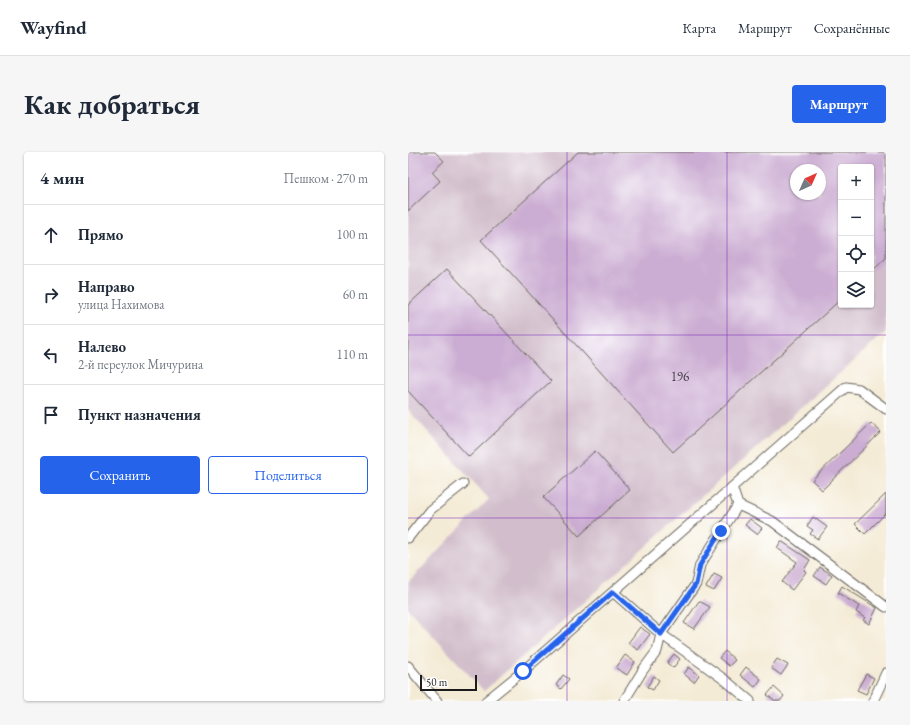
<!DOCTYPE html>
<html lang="ru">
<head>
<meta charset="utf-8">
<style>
	body { margin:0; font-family:"EB Garamond",serif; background:#f6f6f7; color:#1f2937 }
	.controls { position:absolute; right:12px; top:12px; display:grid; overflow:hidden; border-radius:4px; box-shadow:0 1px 3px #0004 }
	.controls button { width:36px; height:36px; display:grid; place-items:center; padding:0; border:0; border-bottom:1px solid #e0e1e3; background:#fff; color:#1f2937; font:20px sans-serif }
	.compass { position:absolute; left:382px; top:12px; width:36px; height:36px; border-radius:50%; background:#fff; box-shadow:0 1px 3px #0004; rotate:45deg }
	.scale { position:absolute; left:12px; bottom:10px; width:57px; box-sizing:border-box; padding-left:4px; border:2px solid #1c1c1c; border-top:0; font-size:11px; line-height:14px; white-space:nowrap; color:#1c1c1c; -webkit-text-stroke:3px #fff; paint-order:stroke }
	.stop { position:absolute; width:12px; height:12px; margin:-9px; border:3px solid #2563eb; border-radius:50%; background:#fff }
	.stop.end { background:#2563eb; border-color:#fff; box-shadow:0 1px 4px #0008 }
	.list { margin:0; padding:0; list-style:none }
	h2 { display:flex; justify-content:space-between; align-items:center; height:52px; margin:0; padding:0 16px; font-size:17px }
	h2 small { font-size:13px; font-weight:400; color:#747a83 }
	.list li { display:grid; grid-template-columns:26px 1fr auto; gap:12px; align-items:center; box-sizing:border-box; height:60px; padding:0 16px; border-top:1px solid #e0e1e3 }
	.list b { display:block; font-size:15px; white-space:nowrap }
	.list p { margin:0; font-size:13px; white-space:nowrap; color:#747a83 }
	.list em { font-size:13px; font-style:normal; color:#747a83 }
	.actions { display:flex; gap:8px; padding:12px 16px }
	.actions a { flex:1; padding:9px 0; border:1px solid #2563eb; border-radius:4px; text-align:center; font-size:14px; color:#2563eb }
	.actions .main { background:#2563eb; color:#fff }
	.icon { flex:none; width:22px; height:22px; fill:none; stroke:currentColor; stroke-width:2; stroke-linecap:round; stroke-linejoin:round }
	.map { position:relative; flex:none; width:478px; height:549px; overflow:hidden; border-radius:4px }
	header { display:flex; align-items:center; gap:24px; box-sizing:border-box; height:56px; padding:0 20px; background:#fff; border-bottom:1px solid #e0e1e3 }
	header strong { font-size:19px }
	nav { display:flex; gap:22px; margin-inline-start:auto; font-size:14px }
	.intro { display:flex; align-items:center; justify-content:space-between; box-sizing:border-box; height:96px; padding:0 24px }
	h1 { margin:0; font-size:28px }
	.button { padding:10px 18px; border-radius:4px; background:#2563eb; color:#fff; font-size:14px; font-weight:700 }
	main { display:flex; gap:24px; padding:0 24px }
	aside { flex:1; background:#fff; border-radius:4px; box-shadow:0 1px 3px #0004 }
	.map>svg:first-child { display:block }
	.industrial { fill:#d1bdcb; fill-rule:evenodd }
	.building { fill:#cbacd2; fill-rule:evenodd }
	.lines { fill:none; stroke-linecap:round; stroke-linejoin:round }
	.minor-casing { stroke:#68645d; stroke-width:11 }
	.minor { stroke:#fff; stroke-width:9 }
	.route { stroke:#2563eb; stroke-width:5 }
	.grid { fill:none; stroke:#7b2cbf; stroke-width:1; stroke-opacity:0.55 }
	.labels { text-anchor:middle; stroke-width:3; stroke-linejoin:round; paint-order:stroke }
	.number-label { font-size:13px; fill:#48404a }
</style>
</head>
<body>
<header>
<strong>Wayfind</strong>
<nav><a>Карта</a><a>Маршрут</a><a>Сохранённые</a></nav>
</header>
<div class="intro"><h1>Как добраться</h1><a class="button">Маршрут</a></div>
<main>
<aside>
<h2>4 мин<small>Пешком · 270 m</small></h2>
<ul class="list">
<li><svg class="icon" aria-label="ahead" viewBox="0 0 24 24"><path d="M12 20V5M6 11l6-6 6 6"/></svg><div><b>Прямо</b></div><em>100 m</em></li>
<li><svg class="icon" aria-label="right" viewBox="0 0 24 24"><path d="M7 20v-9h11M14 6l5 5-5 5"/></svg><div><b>Направо</b><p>улица Нахимова</p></div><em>60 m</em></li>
<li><svg class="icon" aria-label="left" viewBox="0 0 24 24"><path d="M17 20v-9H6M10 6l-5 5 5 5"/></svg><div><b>Налево</b><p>2-й переулок Мичурина</p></div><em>110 m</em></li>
<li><svg class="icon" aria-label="arrive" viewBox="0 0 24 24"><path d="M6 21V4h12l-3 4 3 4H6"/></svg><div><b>Пункт назначения</b></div></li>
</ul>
<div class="actions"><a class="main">Сохранить</a><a>Поделиться</a></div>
</aside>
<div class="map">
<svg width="478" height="549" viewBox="0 0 478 549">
	<rect width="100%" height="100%" fill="#fff"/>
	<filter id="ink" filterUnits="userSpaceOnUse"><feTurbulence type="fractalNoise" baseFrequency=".025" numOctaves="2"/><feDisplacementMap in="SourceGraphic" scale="8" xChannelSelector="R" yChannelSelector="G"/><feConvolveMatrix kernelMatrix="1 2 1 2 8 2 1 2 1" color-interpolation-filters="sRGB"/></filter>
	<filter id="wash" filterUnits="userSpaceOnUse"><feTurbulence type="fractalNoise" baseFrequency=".012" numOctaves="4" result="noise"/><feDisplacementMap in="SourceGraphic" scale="16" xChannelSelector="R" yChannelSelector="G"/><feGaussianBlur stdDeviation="0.9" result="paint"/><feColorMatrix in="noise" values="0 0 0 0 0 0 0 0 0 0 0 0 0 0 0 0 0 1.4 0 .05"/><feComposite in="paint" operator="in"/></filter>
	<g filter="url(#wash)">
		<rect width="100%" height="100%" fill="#f4ebd6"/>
		<path class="industrial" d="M0,0H478V180L76,539L0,457V430L81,347L0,258ZM433,15H463V153H433ZM388,18H412V42H388Z"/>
		<g id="blocks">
			<path class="building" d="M0,0H27L36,9L24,20L32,29L0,59Z
				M170,0H478V106L463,120V15H433V147L265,300L73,88ZM388,18H412V42H388Z
				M39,117L143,229L61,305L0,239V153Z
				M463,271L473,280L414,338L404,328Z
				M187,299L222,338L171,384L135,345Z
				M478,342V361L457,382L447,372Z
				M405,365L419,375L410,387L402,382L405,378L399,374Z
				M342,367L354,376L349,382L337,373Z
				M373,389L402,408L396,418L398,420L384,438L374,430L389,410L369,396Z
				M412,415L424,423L418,432L406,424Z
				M306,422L314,426L306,439L298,435Z
				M434,434L469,456L461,472L455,468L457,466L448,460L451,454L430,441Z
				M291,449L302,455L286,477L276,471Z
				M232,475L242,482L230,498L220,491Z
				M317,499L327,508L321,514L311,506Z
				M266,502L272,507L265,516L259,511Z
				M217,503L227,510L219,523L208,516Z
				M369,507L380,513L373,523L363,516Z
				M281,515L291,523L286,530L276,522Z
				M338,515L353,527L347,535L332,523Z
				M458,522L466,526L458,542L449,538Z
				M155,523L161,527L153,537L148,533Z
				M246,524L251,528L245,538L239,535Z
				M366,535L376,544L372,549H367L359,543Z"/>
		</g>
	</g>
	<g filter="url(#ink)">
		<use href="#blocks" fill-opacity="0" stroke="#68645d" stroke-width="1"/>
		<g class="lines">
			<defs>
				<path id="minor" d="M324,335L330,353L364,369L478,455
					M0,386L22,358L55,332
					M205,440L253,482L317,528L342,549
					M0,514L29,549
					M78,549L115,519L438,235L451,237L478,257
					M216,549L235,518L249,499L253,482L288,432L292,413L330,353
					M465,549L478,521"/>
			</defs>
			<use href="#minor" class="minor-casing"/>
			<use href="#minor" class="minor"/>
		</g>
	</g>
	<g class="lines" filter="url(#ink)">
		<path class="route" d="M115,519L205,440L253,482L288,432L292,413L313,379"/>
	</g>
	<path class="grid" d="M159,0V549M319,0V549M0,183H478M0,366H478"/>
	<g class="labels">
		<g class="number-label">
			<text x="272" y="229">196</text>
		</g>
	</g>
</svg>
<div class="controls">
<button>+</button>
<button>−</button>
<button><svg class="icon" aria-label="locate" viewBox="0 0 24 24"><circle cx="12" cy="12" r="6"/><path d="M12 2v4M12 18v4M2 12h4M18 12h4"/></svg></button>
<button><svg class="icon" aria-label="layers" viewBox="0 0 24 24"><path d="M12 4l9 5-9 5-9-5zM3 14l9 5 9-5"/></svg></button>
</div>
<svg class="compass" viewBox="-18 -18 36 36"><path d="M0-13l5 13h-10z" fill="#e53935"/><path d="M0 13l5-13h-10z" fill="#747a83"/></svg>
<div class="scale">50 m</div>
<div class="stop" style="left:115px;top:519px"></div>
<div class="stop end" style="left:313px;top:379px"></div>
</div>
</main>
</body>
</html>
